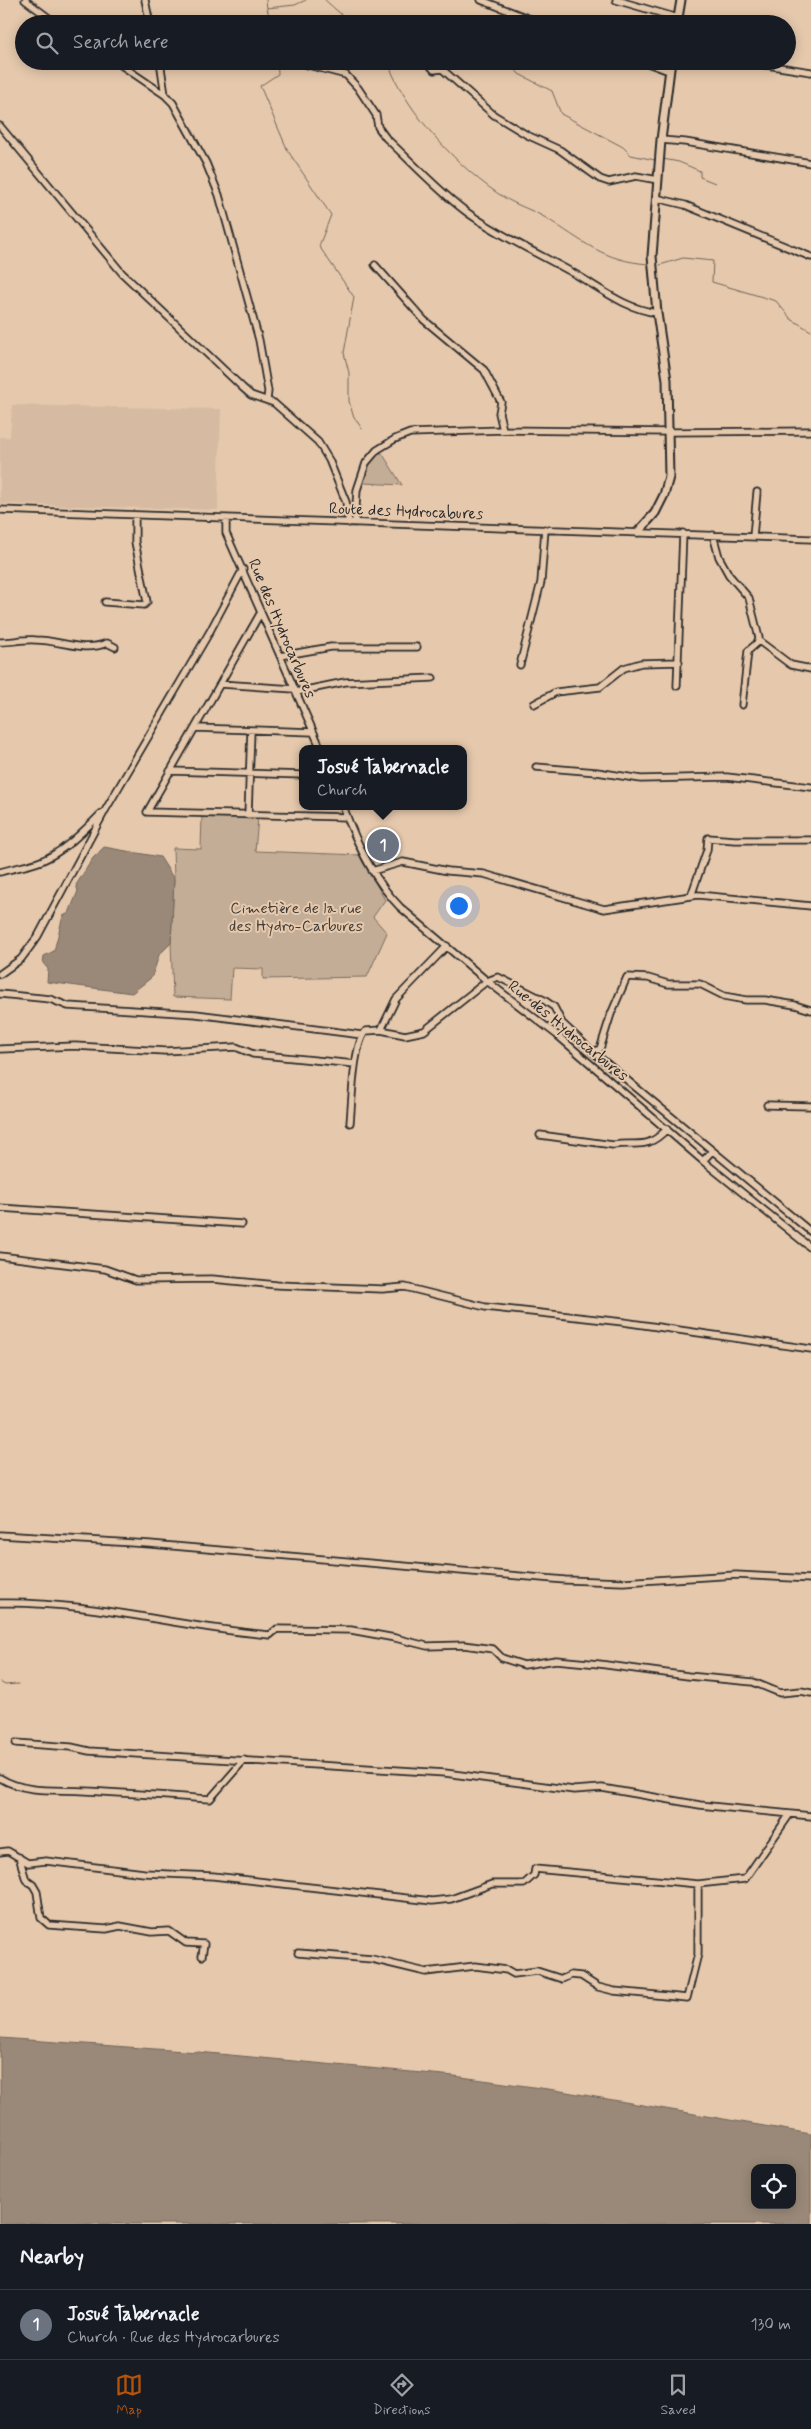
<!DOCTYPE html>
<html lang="en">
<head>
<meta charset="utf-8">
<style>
	body { margin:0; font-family:Mynerve,sans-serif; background:#242831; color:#f1f3f6 }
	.controls { position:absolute; right:15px; bottom:15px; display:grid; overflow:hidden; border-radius:10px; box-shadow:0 2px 12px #0003 }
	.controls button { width:45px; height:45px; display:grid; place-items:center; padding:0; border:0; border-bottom:1px solid #363941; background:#171b24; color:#f1f3f6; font:25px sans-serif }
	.you { position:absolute; left:458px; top:905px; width:18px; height:18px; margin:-12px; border:4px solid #fff; border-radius:50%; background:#1a73e8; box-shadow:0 0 0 8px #1a73e833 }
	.badge { display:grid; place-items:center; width:32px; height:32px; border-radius:50%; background:#b45309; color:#fff; font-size:16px; font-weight:700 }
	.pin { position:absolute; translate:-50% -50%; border:2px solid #fff; box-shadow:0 1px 5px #0006 }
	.popup { position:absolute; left:299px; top:745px; width:168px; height:65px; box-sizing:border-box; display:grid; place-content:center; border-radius:10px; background:#171b24; filter:drop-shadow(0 1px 4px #0005); font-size:16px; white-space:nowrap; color:#9ea1a6 }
	.popup b { font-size:19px; color:#f1f3f6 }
	.popup::after { content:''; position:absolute; left:50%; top:100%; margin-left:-10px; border:10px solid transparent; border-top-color:#171b24 }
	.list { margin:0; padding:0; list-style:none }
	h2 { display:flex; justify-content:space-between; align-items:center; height:65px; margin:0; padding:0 20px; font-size:21px }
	h2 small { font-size:16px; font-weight:400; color:#9ea1a6 }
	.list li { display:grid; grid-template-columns:32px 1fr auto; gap:15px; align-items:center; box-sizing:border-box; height:70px; padding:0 20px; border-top:1px solid #363941 }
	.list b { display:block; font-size:19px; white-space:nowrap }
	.list p { margin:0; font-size:16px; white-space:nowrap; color:#9ea1a6 }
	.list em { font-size:16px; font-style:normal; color:#9ea1a6 }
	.icon { flex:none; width:28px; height:28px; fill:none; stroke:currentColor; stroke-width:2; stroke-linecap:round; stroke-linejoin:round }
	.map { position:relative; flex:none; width:811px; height:2224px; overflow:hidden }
	.search { position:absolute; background:#171b24; box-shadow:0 2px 12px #0003; left:15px; right:15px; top:15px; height:55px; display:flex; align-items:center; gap:12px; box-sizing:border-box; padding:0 18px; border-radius:28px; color:#9ea1a6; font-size:19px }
	.sheet { height:135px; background:#171b24 }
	nav { display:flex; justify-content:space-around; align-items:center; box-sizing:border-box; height:70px; border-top:1px solid #363941; background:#171b24; font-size:14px; color:#9ea1a6 }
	nav a { display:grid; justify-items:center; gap:2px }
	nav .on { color:#b45309 }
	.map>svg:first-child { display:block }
	.built { fill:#d6bba2 }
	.green { fill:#c4ad96; stroke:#786c60 }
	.water { fill:#9a8978; stroke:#6e6359; fill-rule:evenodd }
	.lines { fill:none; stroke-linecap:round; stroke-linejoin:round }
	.stream { stroke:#6e6359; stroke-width:1 }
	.minor-casing { stroke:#2b2b2b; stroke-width:9 }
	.tertiary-casing { stroke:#2b2b2b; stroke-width:11 }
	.minor { stroke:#e6c9ad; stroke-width:5.5 }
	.tertiary { stroke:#e6c9ad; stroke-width:7 }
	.labels { text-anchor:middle; stroke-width:4; stroke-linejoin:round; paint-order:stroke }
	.street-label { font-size:16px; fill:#2b2b2b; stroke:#e6c9ad }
	.park-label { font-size:16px; fill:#423e3b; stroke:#e6c9ad }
</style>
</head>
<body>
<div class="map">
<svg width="811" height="2224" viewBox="0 0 811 2224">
	<rect width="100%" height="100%" fill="#e6c9ad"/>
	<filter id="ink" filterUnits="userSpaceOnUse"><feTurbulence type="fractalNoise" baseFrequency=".02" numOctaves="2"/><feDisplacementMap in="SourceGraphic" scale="10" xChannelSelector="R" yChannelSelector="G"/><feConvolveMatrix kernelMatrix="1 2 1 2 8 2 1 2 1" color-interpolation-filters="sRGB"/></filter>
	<g filter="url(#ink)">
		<path class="built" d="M12,405L221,409L218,510L0,504V437H10Z"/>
		<path class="green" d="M378,453H382L402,485L363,483L368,464Z
			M202,815L258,818L255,851L360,855L385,900L373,917L387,933L367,977L263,979V969L232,968L230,999L173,997L171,943L174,879L173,848L201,849Z"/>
		<path class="water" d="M104,847L160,857L174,879L171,943L159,955L152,977L132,993L47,982L48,969L43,963L44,956L54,951L63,916L69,913L78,891L76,885L93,858Z
			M0,2038L198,2052L454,2076L555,2090L811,2134V2224H0ZM755,2168H792V2205H755Z"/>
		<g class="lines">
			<path class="stream" d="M266,0L267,8L295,5L306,0
				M325,0L352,24
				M267,8L271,24
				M478,24H480
				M277,61L278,74L260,86L288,151L331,215L319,246L354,297L344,353L349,373V401L353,415L362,429
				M391,61L389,65C406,112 462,172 505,198C518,206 533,210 546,218C583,241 603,261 649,264
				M509,61L519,74L552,91L561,114L623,147L631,155L655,160
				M663,159L679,162L700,171V177L715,183
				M660,265L683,258L713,261L712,282L776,301L791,319L811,331
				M0,1682L5,1685L18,1684"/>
			<defs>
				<path id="minor" d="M25,0L57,24
					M145,0L150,24
					M481,0L543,24
					M616,0L678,18
					M115,61L165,95L173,103L206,163L219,195L259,340L268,391L267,400
					M160,61L165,95
					M426,61L434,70L442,69L494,115L527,135L560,150L600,179L609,182L636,176L658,180
					M642,61L669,71
					M740,61L811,72
					M304,64L346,75L358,88L376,115L378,127L386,138C413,163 439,192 468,213C502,237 539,254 575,274C603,290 624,308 657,313
					M0,126L122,273L243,388L251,395L274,403L318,442L329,460L346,502L349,523
					M661,140L685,142L811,163
					M656,198L685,205L811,257
					M375,265L424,320L484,370L501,402L499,413L503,430
					M0,510L811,539
					M226,518V533L321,749
					M355,523L357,490L366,463L377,450L395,439L410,433L503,430L669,432L811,431
					M713,535L719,557L729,575L749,598L759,638L757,643L748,651L742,705
					M753,537L757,492
					M105,602L144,605L147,602L135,542V515
					M261,612L147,812L347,817
					M759,641L791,665L811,669
					M0,642C12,642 24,639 36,640C60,640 83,653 107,643L115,647
					M280,656L331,647H417
					M520,665L541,582L545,529
					M220,684L294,689
					M677,686L683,533
					M296,692L345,682L433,678
					M534,704L556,692L600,687L624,668L641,663L679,662
					M195,728L313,732
					M536,767L597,772L641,779L727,777L811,787
					M170,771L303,775
					M343,806C356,842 373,880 400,907L487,981L557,1035L703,1161L811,1248
					M248,815L251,730
					M372,871L403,862L448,871L484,874L604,909L698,895L811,906
					M0,872C13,868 29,866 41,861C65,851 83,831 102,813
					M691,896L707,850L708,838L735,840H811
					M0,974L21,959L38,936L106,809L209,633L243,569
					M0,994L50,999L68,1006L196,1014L362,1035
					M381,1030L396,999L447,946
					M0,1049L75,1046L165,1051L236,1047L253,1054L355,1064
					M593,1052L600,1049L611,1014L627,977L648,978L668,984H700L724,996L746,1000H765L795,1005L811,1010
					M767,1105L811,1106
					M350,1123C352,1103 353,1044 366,1031L381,1030L405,1035L424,1031L487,981L498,977L544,1000L554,1007L562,1023L593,1052L811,1232
					M540,1135L613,1145C638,1141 646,1151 667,1129
					M703,1161L712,1151
					M0,1208L242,1224
					M0,1256L105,1269L136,1280L212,1279L277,1285L382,1289L405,1287L485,1307L623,1322L811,1349
					M0,1535L150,1544L565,1580L623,1582L736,1575L811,1579
					M0,1603C91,1601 180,1628 270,1635L277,1629L351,1630L395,1638L427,1646L464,1645L493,1649L502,1658L524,1665L556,1660L599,1664L688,1676L753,1682L780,1693L801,1691L811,1693
					M16,1743L71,1747L89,1751L445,1773L574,1790L602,1788L700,1805L811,1816
					M0,1778C26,1794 57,1789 86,1791C127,1793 168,1796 210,1799L244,1760
					M0,1852L8,1851L28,1863L46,1861L144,1873L213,1876L432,1901L451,1899L492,1884H524L534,1875L535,1869L698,1884L745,1879L790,1814
					M19,1857L26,1880L33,1885L37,1892L41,1918L49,1925L106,1929L120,1926L152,1932L169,1931L186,1943L204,1944L202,1956
					M298,1953L372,1959L426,1972L475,1966L507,1970L514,1974L537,1971L562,1979L571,1975L581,1976L598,1987L614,1991L687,1998L698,1954V1884"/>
				<path id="tertiary" d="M677,24L681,0
					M638,532L655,513L664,495L669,477L667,380L657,313L652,256L661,140L671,61"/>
			</defs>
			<use href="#minor" class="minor-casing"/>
			<use href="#tertiary" class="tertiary-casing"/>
			<use href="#minor" class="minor"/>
			<use href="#tertiary" class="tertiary"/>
		</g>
	</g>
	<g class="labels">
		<g class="street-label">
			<text transform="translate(406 510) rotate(2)" y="6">Route des Hydrocabures</text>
			<text transform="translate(283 628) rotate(67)" y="6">Rue des Hydrocarbures</text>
			<text transform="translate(569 1030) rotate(39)" y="6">Rue des Hydrocarbures</text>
		</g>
		<g class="park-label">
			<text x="296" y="913">Cimetière de la rue<tspan x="296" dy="18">des Hydro-Carbures</tspan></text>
		</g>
	</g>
</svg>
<div class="controls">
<button><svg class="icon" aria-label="locate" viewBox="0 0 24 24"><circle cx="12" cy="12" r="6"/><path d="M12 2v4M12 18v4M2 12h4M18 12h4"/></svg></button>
</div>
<div class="you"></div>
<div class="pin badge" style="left:383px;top:845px;background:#6b7280">1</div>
<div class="popup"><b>Josué Tabernacle</b>Church</div>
<div class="search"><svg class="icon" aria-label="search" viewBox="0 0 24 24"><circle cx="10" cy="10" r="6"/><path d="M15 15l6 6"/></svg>Search here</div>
</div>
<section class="sheet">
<h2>Nearby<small></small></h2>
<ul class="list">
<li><span class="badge" style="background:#6b7280">1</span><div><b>Josué Tabernacle</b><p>Church · Rue des Hydrocarbures</p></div><em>130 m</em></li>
</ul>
</section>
<nav>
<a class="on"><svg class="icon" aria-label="map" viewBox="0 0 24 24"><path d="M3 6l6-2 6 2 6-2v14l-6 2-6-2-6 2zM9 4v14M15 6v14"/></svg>Map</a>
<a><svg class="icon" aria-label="directions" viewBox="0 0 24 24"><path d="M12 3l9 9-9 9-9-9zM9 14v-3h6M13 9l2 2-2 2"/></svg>Directions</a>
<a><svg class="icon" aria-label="saved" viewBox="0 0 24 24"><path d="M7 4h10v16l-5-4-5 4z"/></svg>Saved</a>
</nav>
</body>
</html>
